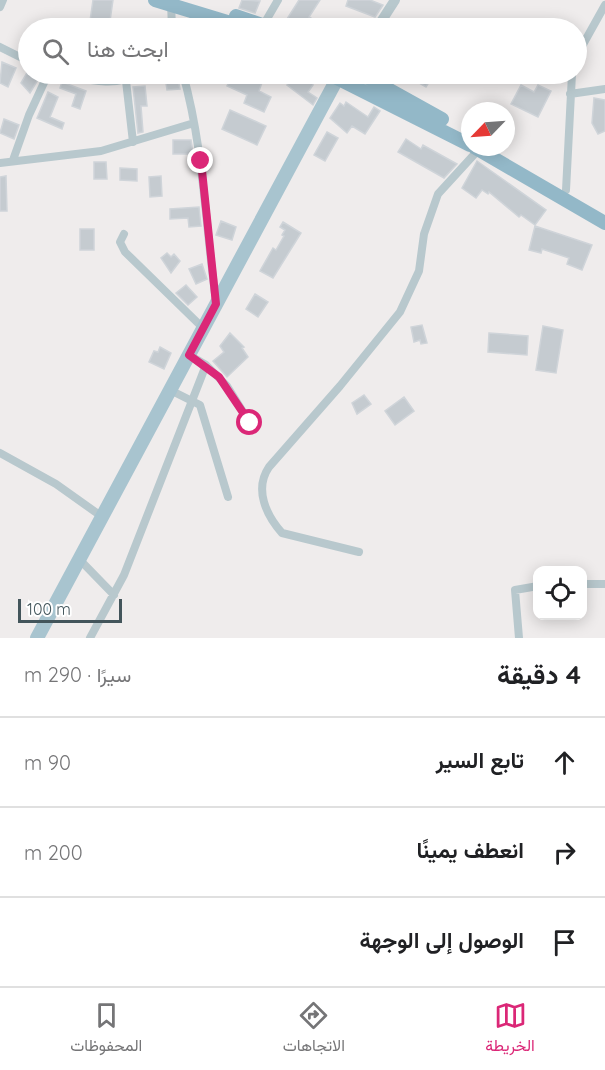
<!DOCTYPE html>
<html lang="ar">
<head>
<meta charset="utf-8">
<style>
	body { margin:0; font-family:Quicksand,Vazirmatn,sans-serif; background:#f2f2f2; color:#202124; direction:rtl }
	.controls { position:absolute; right:18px; bottom:18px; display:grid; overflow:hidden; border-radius:12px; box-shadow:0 3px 15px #0003 }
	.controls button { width:54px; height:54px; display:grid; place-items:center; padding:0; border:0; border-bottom:2px solid #e0e0e0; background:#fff; color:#202124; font:30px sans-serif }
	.compass { position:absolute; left:461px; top:102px; width:54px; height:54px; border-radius:50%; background:#fff; box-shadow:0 3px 15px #0003; rotate:245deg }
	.scale { position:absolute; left:18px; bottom:15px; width:104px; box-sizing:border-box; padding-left:6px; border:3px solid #43555b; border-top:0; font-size:16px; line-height:21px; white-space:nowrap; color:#43555b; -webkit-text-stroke:4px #fff; paint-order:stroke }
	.stop { position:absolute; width:18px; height:18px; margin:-14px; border:4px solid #db2777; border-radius:50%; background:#fff }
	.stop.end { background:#db2777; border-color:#fff; box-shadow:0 2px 6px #0008 }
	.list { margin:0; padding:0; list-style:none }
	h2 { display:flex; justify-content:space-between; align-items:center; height:78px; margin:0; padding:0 24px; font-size:26px }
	h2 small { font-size:20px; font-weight:400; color:#757577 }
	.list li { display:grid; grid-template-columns:39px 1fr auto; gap:18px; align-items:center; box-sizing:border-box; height:90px; padding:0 24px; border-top:2px solid #e0e0e0 }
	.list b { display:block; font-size:22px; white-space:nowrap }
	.list em { font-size:20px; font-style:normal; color:#757577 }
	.icon { flex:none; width:33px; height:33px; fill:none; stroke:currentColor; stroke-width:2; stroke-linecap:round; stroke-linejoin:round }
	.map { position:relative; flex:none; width:605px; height:638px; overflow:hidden; direction:ltr }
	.search { position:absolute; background:#fff; box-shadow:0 3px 15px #0003; left:18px; right:18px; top:18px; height:66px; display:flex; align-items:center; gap:15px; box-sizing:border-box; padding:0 21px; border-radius:33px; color:#757577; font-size:22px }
	.sheet { height:348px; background:#fff }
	nav { display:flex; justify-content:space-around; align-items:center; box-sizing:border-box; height:84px; border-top:2px solid #e0e0e0; background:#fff; font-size:16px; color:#757577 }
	nav a { display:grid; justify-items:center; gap:3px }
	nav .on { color:#db2777 }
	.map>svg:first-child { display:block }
	.building { fill:#c5cbd0; stroke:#cfd4d9; stroke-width:1.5 }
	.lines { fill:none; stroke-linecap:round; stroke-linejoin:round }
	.minor { stroke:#b8c8cd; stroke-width:8 }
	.tertiary { stroke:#b8c8cd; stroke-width:10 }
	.primary { stroke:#a8c4cf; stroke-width:14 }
	.trunk { stroke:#93b8c8; stroke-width:14 }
	.route { stroke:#db2777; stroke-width:8 }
</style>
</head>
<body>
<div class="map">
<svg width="605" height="638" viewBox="0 0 605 638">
	<rect width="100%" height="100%" fill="#efecec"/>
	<path class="building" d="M93,0H113L109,28H89Z
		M242,0L260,1L255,13L239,8Z
		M299,0H320L309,17L327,28H295L290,25L287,19Z
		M348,0H370L383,5L375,17L346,6Z
		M2,62L16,68L8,87L0,83Z
		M28,71L39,78L30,93L21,83Z
		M177,74L180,89L167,90L165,76Z
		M233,74H265L259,91L271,97L264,112L244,103L247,95L227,86Z
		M294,74H302L312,80L313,85L308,92L317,98L313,105L287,85Z
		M404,74L422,76L424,74H434L426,87Z
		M62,82L86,91L80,109L72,106L76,94L60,88Z
		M521,85L534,92L538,85L551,91L538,117L511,104Z
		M145,86L147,106H141L143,132L138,133L133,87Z
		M48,92L58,97L50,117L64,123L62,129L37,118Z
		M594,98L605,100V131L598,134L592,123Z
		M346,102L368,117L374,107L380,111L365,134L352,126L347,133L330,118L340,103L344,106Z
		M230,110L266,126L257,145L222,129Z
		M4,119L19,125L14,139L0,133Z
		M327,132L338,138L325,161L314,155Z
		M406,139L421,149L423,145L457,164L444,178L398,152Z
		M173,140H191L193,154H173Z
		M477,161L546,210L535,225L521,215L519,217L489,192L488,194L482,190L476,198L462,188Z
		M94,162H106L107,179H94Z
		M120,168L137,169V181L120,180Z
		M6,176L7,211H0V177Z
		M161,176L162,196L150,197L149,177Z
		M199,207L201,226L189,227L188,218L170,219V209Z
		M221,221L236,227L232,240L216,235Z
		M283,222L301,233L273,278L260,271L273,248L276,250L284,236L282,235L285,230L280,227Z
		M535,226L592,245L582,270L567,264L569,258L542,249L541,253L529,250Z
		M80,229H94V250H80Z
		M167,253L171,257L174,254L180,261L171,273L161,258Z
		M202,264L207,279L196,284L189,269Z
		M186,285L197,297L188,305L176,293Z
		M255,294L268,302L258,317L246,309Z
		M422,325L427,343L421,344L420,340L414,342L411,327Z
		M543,326L563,330L556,373L536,370Z
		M230,333L244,347L242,348L248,357L227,377L213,361L224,352L220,346Z
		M489,333L528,336L527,355L488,352Z
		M160,347L171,353L164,369L149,362L154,351L158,352Z
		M364,395L371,404L357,414L352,403Z
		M404,397L414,411L395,425L385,411Z"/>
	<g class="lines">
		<path class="minor" d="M171,3L172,28
			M0,7L3,0
			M264,24L278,0
			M0,47L28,61
			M576,57L605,5
			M59,74C86,79 114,88 139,74
			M183,74C204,149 205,224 216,301
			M126,81L133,142
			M570,94L605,89
			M13,160L29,115L48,74
			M0,163L101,151L194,123
			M566,190L572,74
			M124,234L120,242L125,252L203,328
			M189,355L206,365
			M170,390L200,405L228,497
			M0,453L56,484L101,516
			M359,552L282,533C266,515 254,489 269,467L340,386L400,312L419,271L424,234L438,194L481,147
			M79,559L114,595
			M582,584H605
			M90,638L124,575L206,365L227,386L250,423
			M519,638L515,590L538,586"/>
		<path class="tertiary" d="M377,28L395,0"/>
		<path class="primary" d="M37,638L337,79"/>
		<path class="trunk" d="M155,0L247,28
			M236,16L271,28
			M329,74L470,145
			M361,74L442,119
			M474,147L605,223"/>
	</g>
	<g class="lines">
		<path class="route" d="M201,161L216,304L189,355L219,377L250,423"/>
	</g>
</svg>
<div class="controls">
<button><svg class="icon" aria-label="locate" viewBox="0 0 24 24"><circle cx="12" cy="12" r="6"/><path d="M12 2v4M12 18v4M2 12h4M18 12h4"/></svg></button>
</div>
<svg class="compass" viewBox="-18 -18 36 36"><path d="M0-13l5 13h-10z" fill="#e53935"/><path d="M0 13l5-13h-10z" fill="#757577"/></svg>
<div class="scale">100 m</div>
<div class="stop" style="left:250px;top:423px"></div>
<div class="stop end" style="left:201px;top:161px"></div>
<div class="search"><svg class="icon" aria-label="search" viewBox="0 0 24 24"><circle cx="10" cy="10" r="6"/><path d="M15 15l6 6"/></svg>ابحث هنا</div>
</div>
<section class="sheet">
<h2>4 دقيقة<small>سيرًا · 290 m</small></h2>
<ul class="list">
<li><svg class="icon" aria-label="ahead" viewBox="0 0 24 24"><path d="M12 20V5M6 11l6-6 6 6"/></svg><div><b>تابع السير</b></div><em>90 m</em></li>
<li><svg class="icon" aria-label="right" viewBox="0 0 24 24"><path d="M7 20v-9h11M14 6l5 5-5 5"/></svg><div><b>انعطف يمينًا</b></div><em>200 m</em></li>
<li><svg class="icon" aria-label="arrive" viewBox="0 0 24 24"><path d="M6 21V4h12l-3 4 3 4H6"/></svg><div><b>الوصول إلى الوجهة</b></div></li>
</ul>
</section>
<nav>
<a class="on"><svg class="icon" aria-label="map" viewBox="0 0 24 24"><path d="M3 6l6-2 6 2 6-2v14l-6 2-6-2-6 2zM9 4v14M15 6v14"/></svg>الخريطة</a>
<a><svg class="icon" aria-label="directions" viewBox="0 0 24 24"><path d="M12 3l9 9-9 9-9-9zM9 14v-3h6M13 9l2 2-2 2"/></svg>الاتجاهات</a>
<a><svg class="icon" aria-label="saved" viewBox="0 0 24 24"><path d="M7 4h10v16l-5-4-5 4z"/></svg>المحفوظات</a>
</nav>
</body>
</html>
